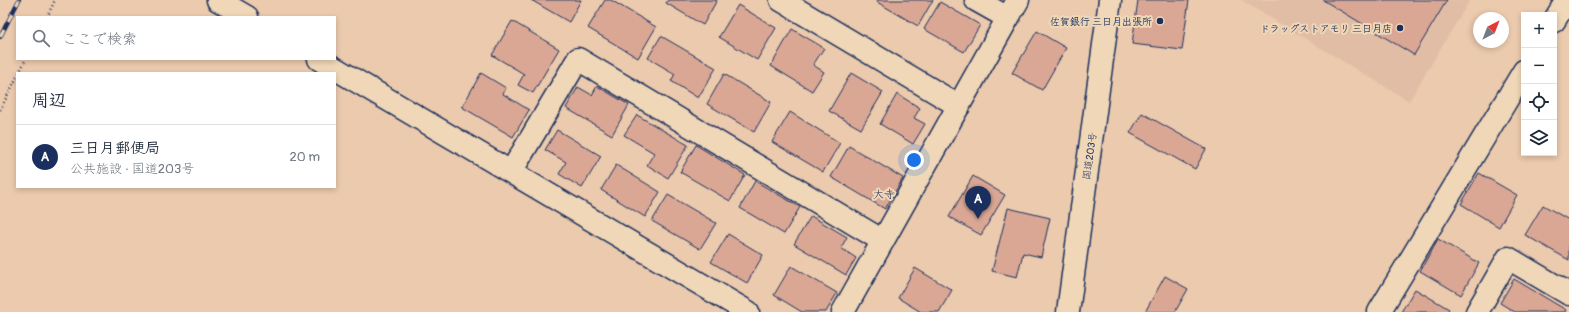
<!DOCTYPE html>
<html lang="ja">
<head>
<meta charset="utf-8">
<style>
	body { margin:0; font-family:Pangolin,"Klee One",sans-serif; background:#f6f6f7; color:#1f2937 }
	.controls { position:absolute; right:12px; top:12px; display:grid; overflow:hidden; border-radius:0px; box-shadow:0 2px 6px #0003 }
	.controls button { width:36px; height:36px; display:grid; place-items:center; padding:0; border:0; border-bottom:1px solid #e0e1e3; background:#fff; color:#1f2937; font:20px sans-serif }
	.compass { position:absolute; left:1473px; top:12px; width:36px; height:36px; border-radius:50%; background:#fff; box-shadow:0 2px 6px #0003; rotate:42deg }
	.you { position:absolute; left:914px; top:160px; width:14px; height:14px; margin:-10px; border:3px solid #fff; border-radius:50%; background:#1a73e8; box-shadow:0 0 0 6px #1a73e833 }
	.badge { display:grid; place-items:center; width:26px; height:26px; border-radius:50%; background:#1b2f5e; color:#fff; font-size:13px; font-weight:700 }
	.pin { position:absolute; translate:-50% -33px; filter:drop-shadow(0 1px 2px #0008) }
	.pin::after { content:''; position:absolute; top:21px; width:14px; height:12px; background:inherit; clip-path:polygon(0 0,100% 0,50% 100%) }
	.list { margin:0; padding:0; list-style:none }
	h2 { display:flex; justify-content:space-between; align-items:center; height:52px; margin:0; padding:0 16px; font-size:17px }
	h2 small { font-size:13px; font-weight:400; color:#747a83 }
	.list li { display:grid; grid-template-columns:26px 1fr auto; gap:12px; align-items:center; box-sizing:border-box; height:64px; padding:0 16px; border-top:1px solid #e0e1e3 }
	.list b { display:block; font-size:15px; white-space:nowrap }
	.list p { margin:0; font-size:13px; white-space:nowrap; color:#747a83 }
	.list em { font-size:13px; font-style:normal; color:#747a83 }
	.icon { flex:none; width:22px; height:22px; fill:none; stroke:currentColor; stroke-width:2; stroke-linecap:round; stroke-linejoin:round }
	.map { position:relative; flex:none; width:1569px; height:312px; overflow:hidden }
	.search { position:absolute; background:#fff; box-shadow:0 2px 6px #0003; left:16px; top:16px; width:320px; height:44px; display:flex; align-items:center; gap:10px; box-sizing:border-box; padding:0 14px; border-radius:0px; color:#747a83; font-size:15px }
	.panel { position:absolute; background:#fff; box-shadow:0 2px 6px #0003; left:16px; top:72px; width:320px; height:116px; border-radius:0px }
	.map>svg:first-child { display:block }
	.built { fill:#e2bda5 }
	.building { fill:#daa795; stroke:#1b2f5e }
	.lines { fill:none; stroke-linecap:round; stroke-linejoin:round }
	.minor-casing { stroke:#1b2f5e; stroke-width:25 }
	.trunk-casing { stroke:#1b2f5e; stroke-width:25 }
	.path { stroke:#1b2f5e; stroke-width:2.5; stroke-dasharray:1 3; stroke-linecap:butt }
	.minor { stroke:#efd7b7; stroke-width:22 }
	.trunk { stroke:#efd7b7; stroke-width:22 }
	.rail-casing { stroke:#1b2f5e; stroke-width:4.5 }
	.rail { stroke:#efd7b7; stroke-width:3; stroke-dasharray:9; stroke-linecap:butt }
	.poi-dot { fill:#1b2f5e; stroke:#efd7b7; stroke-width:1.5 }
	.labels { text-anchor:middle; stroke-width:4; stroke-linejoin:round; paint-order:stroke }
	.poi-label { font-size:10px; font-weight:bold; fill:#1b2f5e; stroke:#efd7b7; text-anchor:end }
	.street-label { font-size:10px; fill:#1b2f5e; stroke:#efd7b7 }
	.neighbourhood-label { font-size:11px; fill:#1b2f5e; stroke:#efd7b7 }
</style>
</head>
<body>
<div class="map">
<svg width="1569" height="312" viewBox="0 0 1569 312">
	<rect width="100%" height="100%" fill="#ebcaad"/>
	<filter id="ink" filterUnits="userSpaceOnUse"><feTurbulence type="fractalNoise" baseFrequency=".025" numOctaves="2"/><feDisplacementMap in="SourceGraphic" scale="8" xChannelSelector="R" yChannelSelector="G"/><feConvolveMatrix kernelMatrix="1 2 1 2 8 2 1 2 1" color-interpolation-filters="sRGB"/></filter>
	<g filter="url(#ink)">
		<path class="built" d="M1241,0H1470L1409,101Z"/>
		<path class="building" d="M531,0H581L569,22Z
			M605,0H611L656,27L638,58L588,28Z
			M668,0H717L703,25L666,3Z
			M878,0H933L918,26L877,2Z
			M1138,0H1189L1182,50L1132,44Z
			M1323,0H1447L1414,55Z
			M940,2L980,25L964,52L924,29Z
			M738,5L776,28L757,60L719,37Z
			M512,21L559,49L533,93L518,85L524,74L492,55Z
			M792,29L824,48L813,65L824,72L812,91L771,66Z
			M1037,31L1066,48L1042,90L1012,73Z
			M661,36L716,68L698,98L671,81L675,74L648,58Z
			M481,73L506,88L503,94L529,110L513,137L462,107Z
			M851,73L883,92L861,129L829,111Z
			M724,74L771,102L754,132L707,104Z
			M597,86L629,105L612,135L566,108L578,87L592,95Z
			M897,94L920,108L914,118L925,124L913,144L880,124Z
			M790,112L840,143L823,172L772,142Z
			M1142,113L1206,149L1195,169L1130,133Z
			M637,115L688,145L668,178L647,165L654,153L624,135Z
			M557,130L601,156L582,188L559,174L566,162L545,150Z
			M696,145L745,175L730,201L680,172Z
			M849,146L903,178L885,209L831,177Z
			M616,165L660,192L645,217L601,190Z
			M1479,173L1517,195L1499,227L1461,204Z
			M973,176L1005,195L981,235L949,217Z
			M755,181L800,207L784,234L740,208Z
			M668,195L716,223L700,249L652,221Z
			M1543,205L1569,220V260L1525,235Z
			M1008,208L1050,218L1041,257L1023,253L1017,277L992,271Z
			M811,216L847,237L841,248L856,258L846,275L794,244Z
			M728,234L763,255L747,283L711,262Z
			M1438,239L1479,263L1461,295L1420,271Z
			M791,266L837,293L826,312H802L774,295Z
			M915,268L952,290L939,312H921L898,298Z
			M1165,276L1188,289L1175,312H1145Z
			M1514,279L1566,310L1565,312H1515L1500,303Z
			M1415,289L1449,309L1447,312H1401Z"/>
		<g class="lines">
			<defs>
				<path id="minor" d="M218,0L247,17
					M781,0L959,106
					M976,0L1008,18
					M1554,21L1567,0
					M319,59L748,312
					M511,172L578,59L883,241
					M843,312L1018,0
					M1379,312L1524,71
					M1477,312L1508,258L1569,294"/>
				<path id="trunk" d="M1068,312L1110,0"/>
			</defs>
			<use href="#minor" class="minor-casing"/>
			<use href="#trunk" class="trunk-casing"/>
			<path class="path" d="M47,17L55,0
				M19,73L26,59
				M0,110L17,77"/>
			<use href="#minor" class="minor"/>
			<use href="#trunk" class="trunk"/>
			<defs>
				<path id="rail" d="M0,37L19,0"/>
			</defs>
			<use href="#rail" class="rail-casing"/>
			<use href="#rail" class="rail"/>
		</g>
	</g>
	<g class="poi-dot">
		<circle cx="1160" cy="21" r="4"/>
		<circle cx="1400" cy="28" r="4"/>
	</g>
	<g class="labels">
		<g class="poi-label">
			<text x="1152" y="25">佐賀銀行 三日月出張所</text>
			<text x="1392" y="32">ドラッグストアモリ 三日月店</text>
		</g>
		<g class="street-label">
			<text transform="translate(1089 156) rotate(-82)" y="4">国道203号</text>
		</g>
		<g class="neighbourhood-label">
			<text x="884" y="198">大寺</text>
		</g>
	</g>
</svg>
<div class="controls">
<button>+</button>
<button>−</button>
<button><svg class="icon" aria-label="locate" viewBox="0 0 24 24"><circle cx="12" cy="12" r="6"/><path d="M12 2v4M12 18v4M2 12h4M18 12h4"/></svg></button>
<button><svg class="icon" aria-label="layers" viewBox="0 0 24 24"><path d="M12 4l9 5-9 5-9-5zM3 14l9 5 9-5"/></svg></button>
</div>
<svg class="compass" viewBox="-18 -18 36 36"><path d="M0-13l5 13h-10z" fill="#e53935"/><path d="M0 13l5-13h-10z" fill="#747a83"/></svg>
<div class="you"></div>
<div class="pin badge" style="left:978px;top:219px">A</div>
<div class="search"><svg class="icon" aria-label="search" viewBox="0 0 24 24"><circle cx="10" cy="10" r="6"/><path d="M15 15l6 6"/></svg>ここで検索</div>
<section class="panel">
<h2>周辺<small></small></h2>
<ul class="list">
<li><span class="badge">A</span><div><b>三日月郵便局</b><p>公共施設 · 国道203号</p></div><em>20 m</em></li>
</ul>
</section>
</div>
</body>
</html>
